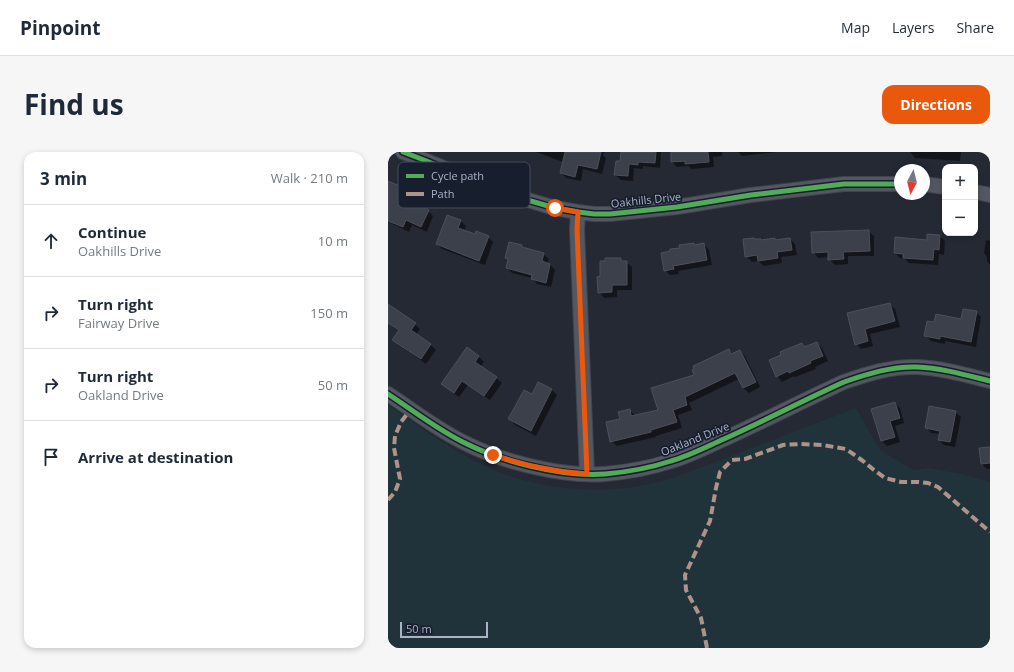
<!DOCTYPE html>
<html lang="en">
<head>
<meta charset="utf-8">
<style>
	body { margin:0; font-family:"Open Sans",sans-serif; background:#f6f6f7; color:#1f2937 }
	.controls { position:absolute; right:12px; top:12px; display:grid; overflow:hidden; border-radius:8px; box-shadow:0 2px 6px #0003 }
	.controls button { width:36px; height:36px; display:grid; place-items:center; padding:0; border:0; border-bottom:1px solid #e0e1e3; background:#fff; color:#1f2937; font:20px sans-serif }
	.compass { position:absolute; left:506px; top:12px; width:36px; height:36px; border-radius:50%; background:#fff; box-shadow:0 2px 6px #0003; rotate:187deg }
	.scale { position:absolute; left:12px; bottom:10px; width:88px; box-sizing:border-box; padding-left:4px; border:2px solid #acb2c7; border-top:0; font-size:11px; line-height:14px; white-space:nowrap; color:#acb2c7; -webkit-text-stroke:3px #171e2e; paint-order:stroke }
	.stop { position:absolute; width:12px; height:12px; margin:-9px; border:3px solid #ea580c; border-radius:50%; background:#fff }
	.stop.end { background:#ea580c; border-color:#fff; box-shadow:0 1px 4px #0008 }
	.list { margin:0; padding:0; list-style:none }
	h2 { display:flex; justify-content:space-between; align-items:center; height:52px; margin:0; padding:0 16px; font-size:17px }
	h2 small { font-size:13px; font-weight:400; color:#747a83 }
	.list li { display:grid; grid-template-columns:26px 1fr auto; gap:12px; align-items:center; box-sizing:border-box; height:72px; padding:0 16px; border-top:1px solid #e0e1e3 }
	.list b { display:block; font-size:15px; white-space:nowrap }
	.list p { margin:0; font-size:13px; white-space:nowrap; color:#747a83 }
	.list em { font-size:13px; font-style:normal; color:#747a83 }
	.icon { flex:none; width:22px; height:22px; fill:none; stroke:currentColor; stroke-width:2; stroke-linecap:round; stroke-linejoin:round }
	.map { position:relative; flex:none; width:602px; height:496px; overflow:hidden; border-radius:12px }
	header { display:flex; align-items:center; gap:24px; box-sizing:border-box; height:56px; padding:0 20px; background:#fff; border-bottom:1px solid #e0e1e3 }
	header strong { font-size:19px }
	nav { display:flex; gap:22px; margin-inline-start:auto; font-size:14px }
	.intro { display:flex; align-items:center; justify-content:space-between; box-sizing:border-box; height:96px; padding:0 24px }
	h1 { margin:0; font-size:28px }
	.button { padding:10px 18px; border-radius:12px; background:#ea580c; color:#fff; font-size:14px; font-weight:700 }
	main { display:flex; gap:24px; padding:0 24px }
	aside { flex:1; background:#fff; border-radius:12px; box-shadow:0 2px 6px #0003 }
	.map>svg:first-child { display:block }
	.green { fill:#21333a }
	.shadow { fill:#0007 }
	.building { fill:#3c404a; stroke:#4b505c }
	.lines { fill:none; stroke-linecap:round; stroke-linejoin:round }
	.minor-casing { stroke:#40444d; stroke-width:16 }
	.minor { stroke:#545762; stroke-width:14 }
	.quiet { stroke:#af9288; stroke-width:4; stroke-dasharray:8 4; stroke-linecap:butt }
	.cycleway-casing { stroke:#171e2e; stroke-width:8 }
	.cycleway { stroke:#51ab58; stroke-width:5 }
	.route { stroke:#ea580c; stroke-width:5 }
	.labels { text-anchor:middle; stroke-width:3.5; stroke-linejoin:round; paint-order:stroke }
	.street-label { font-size:11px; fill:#acb2c7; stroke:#171e2e }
	.key { fill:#171e2e; stroke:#444a5c; stroke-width:1 }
	.key-label { font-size:11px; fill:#acb2c7 }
</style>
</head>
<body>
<header>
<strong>Pinpoint</strong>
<nav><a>Map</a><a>Layers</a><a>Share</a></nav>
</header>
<div class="intro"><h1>Find us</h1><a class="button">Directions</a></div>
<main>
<aside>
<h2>3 min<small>Walk · 210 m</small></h2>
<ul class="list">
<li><svg class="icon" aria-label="ahead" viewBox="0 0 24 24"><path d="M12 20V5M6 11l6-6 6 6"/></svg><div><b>Continue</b><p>Oakhills Drive</p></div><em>10 m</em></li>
<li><svg class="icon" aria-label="right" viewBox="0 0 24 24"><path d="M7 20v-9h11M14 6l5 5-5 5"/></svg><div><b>Turn right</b><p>Fairway Drive</p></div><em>150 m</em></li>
<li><svg class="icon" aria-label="right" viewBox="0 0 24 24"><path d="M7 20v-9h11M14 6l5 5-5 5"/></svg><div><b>Turn right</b><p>Oakland Drive</p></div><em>50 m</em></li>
<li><svg class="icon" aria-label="arrive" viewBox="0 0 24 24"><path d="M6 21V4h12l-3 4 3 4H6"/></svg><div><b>Arrive at destination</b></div></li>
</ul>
</aside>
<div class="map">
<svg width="602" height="496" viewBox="0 0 602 496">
	<rect width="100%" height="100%" fill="#242934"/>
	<path class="green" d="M0,253C31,274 61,297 95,313C138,334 191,341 238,336C254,334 270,330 285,326L468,256L492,298L525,318L540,316L574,322L602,330V496H0Z"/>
	<path class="shadow" d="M148,0H216L215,3L218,6L214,22L195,17L193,29L178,26L173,21L175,10Z
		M234,0H273L272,16L255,14V17L246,16L245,29L233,28L227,23L233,10Z
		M284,0H334V4L325,5L326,15L303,17L301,14L289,15L284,10Z
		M350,0H390L354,4Z
		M522,0H573L572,9L527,6Z
		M0,35L13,36L18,41L15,48L40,59L45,64L39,80L24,73L21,80L0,70Z
		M59,64L73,69L78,74L76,79L88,84L100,85L105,90L97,113L54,97L49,92Z
		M480,79L486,84V104H460V112L447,113L441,107V105L430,106L425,100Z
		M540,83L552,84L557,89L556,103L551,102L550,113L521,111L517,107L512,106L507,101L540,89Z
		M386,87L388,89L402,87L407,92L409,103L393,105L394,111L376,114L370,109L364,110L358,104L367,88H373L374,89Z
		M598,88L602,89V113L599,109V105L596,101Z
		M306,92L308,94L316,92L321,98L324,113L290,119L291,122L282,123L277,118Z
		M134,94L137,97L155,102L161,107L159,112H162L167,118L163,135L149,132L144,126L124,121L119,116L121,109L118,106Z
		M232,107L235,110H238L244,115V138H229V145L216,146L211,140Z
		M502,152L507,157L512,175L482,182L485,194L473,197L468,192L460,162Z
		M0,154L27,172L32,177L28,183L43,193L48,198L38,212L11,193L5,187L11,179L0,171Z
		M588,160L593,165L588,195L557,189V192L543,189L538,184L574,168Z
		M429,191L434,196L440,209L427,215L428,217L407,225L406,224L394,230L389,224L395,203L414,192L418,196Z
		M79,196L91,205L96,210L92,215L108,226L114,231L102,248L80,233L71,245L60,237L54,232Z
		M341,198L345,202L352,199L357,204L372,235L361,241L355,236L351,227L301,251L304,258L290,263L294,276L268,284V285L229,294L223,289L234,268L241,258L247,263L271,259L307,223Z
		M150,231L164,238L169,243L148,284L127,273L121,267L144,243Z
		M507,251L512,256L516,271L507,274L512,290L499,294L494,289L484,257Z
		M567,260L573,265L567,295L556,293L551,288L552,282L543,281L538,275Z
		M602,296V317H599L594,312Z"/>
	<path class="building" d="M177,0H213L209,17L190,13L187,25L172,21Z
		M233,0H268L267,11L250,10V13L241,12L240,24L226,23L228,9H232Z
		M283,0H320L321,10L297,12V9L283,10Z
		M0,29L14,35L10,44L41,58L33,75L18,68L15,75L0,69Z
		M59,63L73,68L70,76L87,82L88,79L101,84L91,109L48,92Z
		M481,78L482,99L455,100L456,107L440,108V100L424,101L423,80Z
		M539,82L552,83L551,98L546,97L545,108L515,106V102L506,101L507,85L539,88Z
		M366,86V87H373V88L387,86V88L402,86L404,98L389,100L390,106L370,109L369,103L357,105L355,87Z
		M121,90L134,93V95L156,101L154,109L162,112L158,131L143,127L144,123L118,116L120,107L117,106Z
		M306,91V93L316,91L319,108L285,114L286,117L276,119L273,101L282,99V97L292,96L291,93Z
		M217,106H233V109H239V133H224V140L210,141L209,125L212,124V109H217Z
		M502,151L507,169L477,177L480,189L467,193L459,161Z
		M0,152L28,171L23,178L43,192L33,207L4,188L11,178L0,171Z
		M575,157L589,159L583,190L552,184V187L536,184L539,169L546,170L548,162L573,167Z
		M429,190L435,204L422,209L423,211L401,221L400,219L388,225L381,208L393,203L392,200L414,191L416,195Z
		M79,195L91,204L87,210L109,225L96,244L74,229L66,241L53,232Z
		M341,197L343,202L352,198L368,230L355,236L347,221L297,245L299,253L285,258L289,270L263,278V280L222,290L218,270L232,267L230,260L242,257L243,264L270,258L263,236L306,223L304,218L306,217L305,214Z
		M150,230L164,237L143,279L120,267L136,238L144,242Z
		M507,250L512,266L502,269L507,285L493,289L483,257Z
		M541,254L568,259L562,290L550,288L552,279L537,276Z
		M602,295V311L593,312L591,296Z"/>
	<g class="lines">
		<defs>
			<path id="minor" d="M15,0L36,8L119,42L167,56L190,60L206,62H222L289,55L363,43L456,32H512
				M536,32L557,35
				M587,40L602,43
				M190,60L189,77L199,322
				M0,242C26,259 51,279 79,292C99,302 121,309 142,314C167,320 192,324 217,322C239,320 262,316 283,309C301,304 318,295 336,287C376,269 416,248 456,230C479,222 504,214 529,215C554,216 578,223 602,229"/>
		</defs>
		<use href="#minor" class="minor-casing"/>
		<use href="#minor" class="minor"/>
		<path class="quiet" d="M0,348L7,340L12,327L6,296L7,284L13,270L23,257
			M319,496L313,466L298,438L297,423L322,369L328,336L332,320L344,308L357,307L395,293L412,292L434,293L458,297L475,309L486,318L497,326L513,330H530L540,331L550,335L602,380"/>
		<defs>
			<path id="cycleway" d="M15,0L36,8L119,42L167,56L190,60L206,62H222L289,55L363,43L456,32H512
				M0,242C26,259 51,279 79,292C99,302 121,309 142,314C167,320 192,324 217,322C239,320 262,316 283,309C301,304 318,295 336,287C376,269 416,248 456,230C479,222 504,214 529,215C554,216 578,223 602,229"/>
		</defs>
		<use href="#cycleway" class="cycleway-casing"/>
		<use href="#cycleway" class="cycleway"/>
	</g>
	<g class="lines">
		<path class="route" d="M105,303C137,313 165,320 199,322L189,77L190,60L167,56"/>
	</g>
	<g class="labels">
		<g class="street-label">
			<text transform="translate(258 48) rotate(-6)" y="4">Oakhills Drive</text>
			<text transform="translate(307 287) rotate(-22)" y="4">Oakland Drive</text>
		</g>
	</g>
	<rect x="10" y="10" width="132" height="46" rx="6" class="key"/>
	<rect x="18" y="22" width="18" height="4" fill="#51ab58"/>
	<rect x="18" y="40" width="18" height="4" fill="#af9288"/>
	<g class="key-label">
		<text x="43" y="28">Cycle path</text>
		<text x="43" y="46">Path</text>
	</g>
</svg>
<div class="controls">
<button>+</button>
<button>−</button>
</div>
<svg class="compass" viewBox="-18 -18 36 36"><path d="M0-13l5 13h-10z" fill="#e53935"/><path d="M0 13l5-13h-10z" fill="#747a83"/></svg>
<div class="scale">50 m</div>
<div class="stop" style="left:167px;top:56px"></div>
<div class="stop end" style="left:105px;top:303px"></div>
</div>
</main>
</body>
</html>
